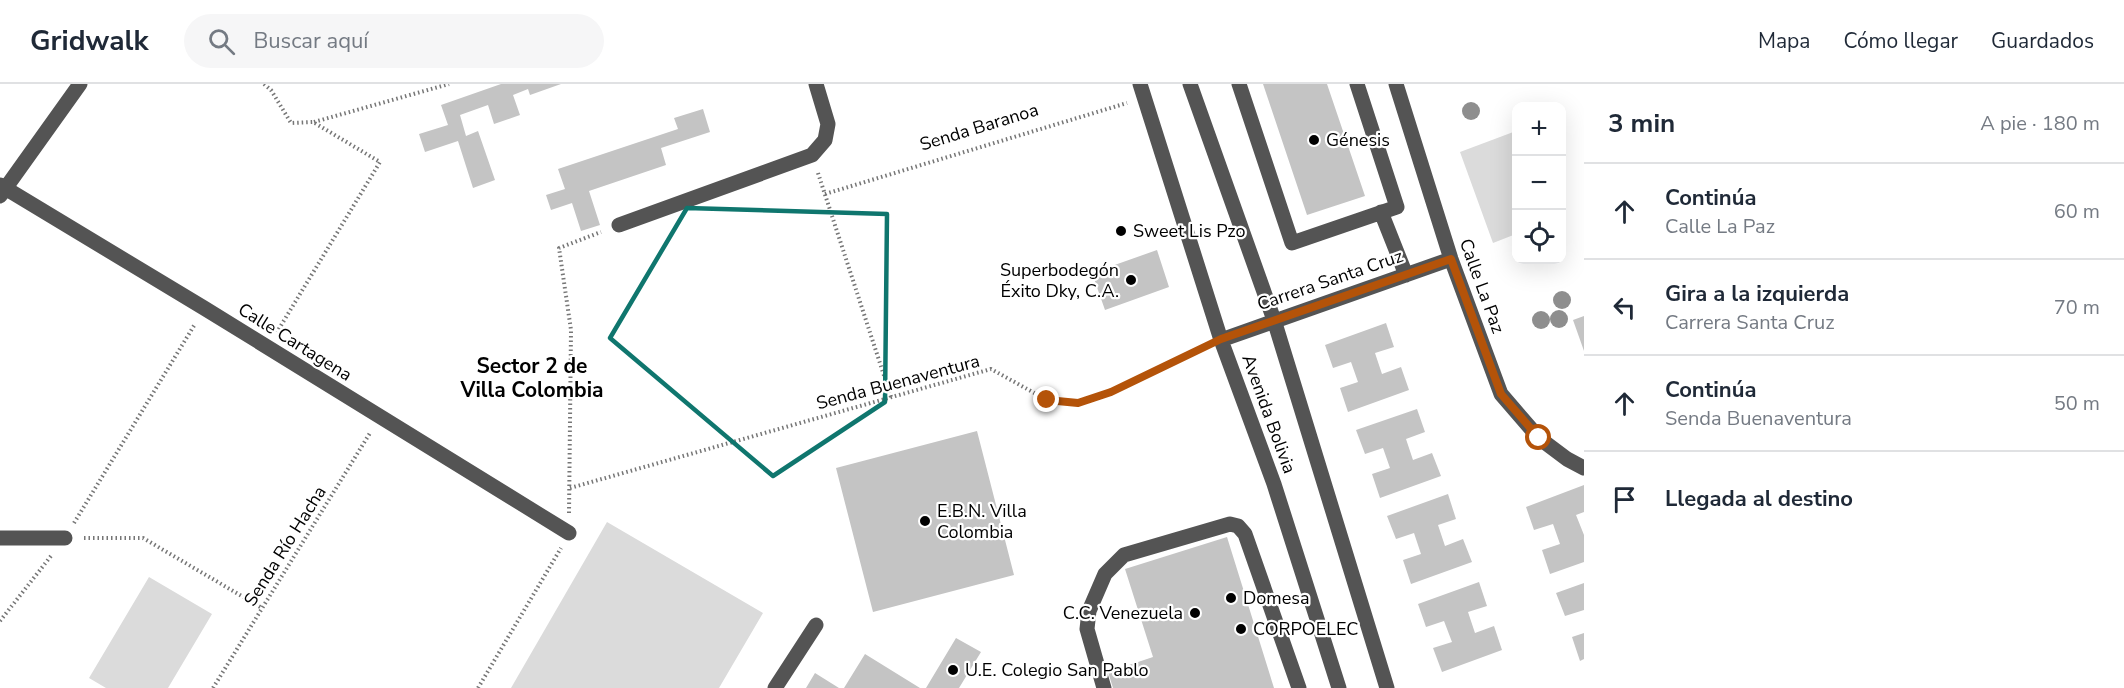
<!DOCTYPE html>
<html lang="es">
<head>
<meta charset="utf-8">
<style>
	body { margin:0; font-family:"Nunito Sans",sans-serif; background:#f6f6f7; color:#1f2937 }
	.controls { position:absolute; right:18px; top:18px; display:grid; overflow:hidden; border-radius:12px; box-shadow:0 6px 24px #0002 }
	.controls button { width:54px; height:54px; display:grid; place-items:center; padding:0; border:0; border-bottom:2px solid #e0e1e3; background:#fff; color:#1f2937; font:30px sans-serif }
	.stop { position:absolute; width:18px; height:18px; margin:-14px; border:4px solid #b45309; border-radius:50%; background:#fff }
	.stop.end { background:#b45309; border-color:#fff; box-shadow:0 2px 6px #0008 }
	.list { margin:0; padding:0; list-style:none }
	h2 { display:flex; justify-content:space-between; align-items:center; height:78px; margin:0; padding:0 24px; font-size:26px }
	h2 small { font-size:20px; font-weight:400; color:#747a83 }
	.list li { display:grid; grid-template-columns:39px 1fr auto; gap:18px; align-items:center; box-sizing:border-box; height:96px; padding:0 24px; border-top:2px solid #e0e1e3 }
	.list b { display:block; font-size:22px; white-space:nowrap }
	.list p { margin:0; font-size:20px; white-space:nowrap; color:#747a83 }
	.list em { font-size:20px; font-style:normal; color:#747a83 }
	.icon { flex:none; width:33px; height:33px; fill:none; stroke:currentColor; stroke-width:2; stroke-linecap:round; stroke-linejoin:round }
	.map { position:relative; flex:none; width:1584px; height:604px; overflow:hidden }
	header { display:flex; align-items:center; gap:36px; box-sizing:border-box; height:84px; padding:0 30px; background:#fff; border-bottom:2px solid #e0e1e3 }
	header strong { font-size:28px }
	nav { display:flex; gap:33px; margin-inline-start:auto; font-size:21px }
	.search { width:420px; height:54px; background:#f6f6f7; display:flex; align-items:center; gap:15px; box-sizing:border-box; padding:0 21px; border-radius:33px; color:#747a83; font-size:22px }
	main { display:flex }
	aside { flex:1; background:#fff }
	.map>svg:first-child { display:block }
	.green { fill:#dbdbdb }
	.building { fill:#c4c4c4 }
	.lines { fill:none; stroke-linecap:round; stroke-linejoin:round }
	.path { stroke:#767676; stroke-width:4; stroke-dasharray:1.5 3; stroke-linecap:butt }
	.minor { stroke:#545454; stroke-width:15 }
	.tree { fill:#8e8e8e }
	.route { stroke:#b45309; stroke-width:8 }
	.marked { fill:none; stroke:#0f766e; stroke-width:4.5; stroke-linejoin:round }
	.poi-dot { fill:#000; stroke:#fff; stroke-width:2 }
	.labels { text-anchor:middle; stroke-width:4.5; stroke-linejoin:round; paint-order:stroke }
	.street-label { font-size:18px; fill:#000; stroke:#fff }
	.poi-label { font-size:18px; fill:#000; stroke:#fff; text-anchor:start }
	.quarter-label { font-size:21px; font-weight:bold; fill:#000; stroke:#fff }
</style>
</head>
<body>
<header>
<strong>Gridwalk</strong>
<div class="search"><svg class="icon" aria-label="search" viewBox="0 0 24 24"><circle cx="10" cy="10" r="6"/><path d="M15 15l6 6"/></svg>Buscar aquí</div>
<nav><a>Mapa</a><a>Cómo llegar</a><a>Guardados</a></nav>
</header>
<main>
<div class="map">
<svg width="1584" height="604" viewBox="0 0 1584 604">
	<rect width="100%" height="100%" fill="#fff"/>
	<path class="green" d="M1516,47V150L1493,159L1460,68Z
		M607,438L763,529L719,604H511Z
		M149,493L212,530L168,604H106L89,594Z"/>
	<path class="building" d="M501,0H561L530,11L528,5L513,11L520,31L494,40L488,21L460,31L466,52L478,47L495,96L473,104L458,57L425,68L419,50L448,41L441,21Z
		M1263,0H1327L1365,112L1307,131Z
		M703,25L710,48L661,64L666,81L589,107L600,141L581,147L572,119L551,126L546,111L565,105L558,85L678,45L674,34Z
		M1157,166L1169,203L1105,226L1092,189Z
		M1584,232V267L1573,236Z
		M1386,239L1394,263L1375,269L1382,290L1401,283L1409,306L1348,328L1340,304L1358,298L1351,278L1333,284L1325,261Z
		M1417,325L1425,348L1406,355L1413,376L1432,369L1441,392L1380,414L1372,390L1390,384L1383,364L1365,370L1356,346Z
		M977,347L1014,491L873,528L836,384Z
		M1584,401V428L1576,431L1584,451V478L1550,490L1542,466L1560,460L1553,440L1534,446L1526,423Z
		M1448,410L1456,435L1438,441L1445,462L1463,455L1472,478L1411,500L1403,476L1421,470L1414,449L1396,455L1387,432Z
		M1227,453L1274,604H1113L1108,588L1153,573L1125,485Z
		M1479,498L1487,522L1468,528L1475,549L1494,542L1502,566L1442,588L1433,564L1452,558L1444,537L1426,543L1418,520Z
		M1584,499V526L1565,532L1556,509Z
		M1584,549V575L1580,577L1572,553Z
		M956,554L981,568L959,604H926Z
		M865,570L920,604H844Z
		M815,589L839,604H806Z"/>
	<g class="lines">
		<path class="path" d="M264,0L271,6L291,39L313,38L380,78L277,248
			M314,38L449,0
			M818,89L891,313
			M825,110L1127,19
			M570,404L991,285L1047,316L1078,319L1111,308L1205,263
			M569,429L571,246L559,164L601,148
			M74,439L195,240
			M84,454H143L262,524
			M0,537L51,472
			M213,604L370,349
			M478,604L561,464"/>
		<path class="minor" d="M1140,0L1221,256L1274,400L1339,604
			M1190,0L1274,236L1387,604
			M1239,0L1292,159L1397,123L1357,0
			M1396,0L1451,175L1501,310L1539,354L1567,375L1584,384
			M0,101L204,224L569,449
			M0,112L80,0
			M1381,128L1406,191
			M619,141L812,71L825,56L828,40L816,0
			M1221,256L1451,175
			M0,454H65
			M775,604L816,541
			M1104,604L1087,545L1089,527L1105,490L1124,471L1230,440L1238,442L1245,450L1299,604"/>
	</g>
	<g class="tree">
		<circle cx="1471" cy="27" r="9"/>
		<circle cx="1562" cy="216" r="9"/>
		<circle cx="1559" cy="235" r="9"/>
		<circle cx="1541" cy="236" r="9"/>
	</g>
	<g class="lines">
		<path class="route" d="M1047,316L1078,319L1111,308L1221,255L1451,175L1501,310L1539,354"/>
	</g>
	<path class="marked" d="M687,124L887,130L885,318L773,392L610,254Z"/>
	<g class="poi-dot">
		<circle cx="1314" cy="56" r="6"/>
		<circle cx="1121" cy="147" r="6"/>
		<circle cx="1131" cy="196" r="6"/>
		<circle cx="925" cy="437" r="6"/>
		<circle cx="1231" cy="514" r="6"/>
		<circle cx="1195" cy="529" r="6"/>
		<circle cx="1241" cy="545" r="6"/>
		<circle cx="953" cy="586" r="6"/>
	</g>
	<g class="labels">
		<g class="street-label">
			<text transform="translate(979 43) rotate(-17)" y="6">Senda Baranoa</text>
			<text transform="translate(1330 196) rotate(-19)" y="6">Carrera Santa Cruz</text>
			<text transform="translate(1482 202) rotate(70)" y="6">Calle La Paz</text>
			<text transform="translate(295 258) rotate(32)" y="6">Calle Cartagena</text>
			<text transform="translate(898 298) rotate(-15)" y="6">Senda Buenaventura</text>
			<text transform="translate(1269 330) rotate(70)" y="6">Avenida Bolivia</text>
			<text transform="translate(285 462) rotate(-58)" y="6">Senda Río Hacha</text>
		</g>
		<g class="poi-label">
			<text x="1326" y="62">Génesis</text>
			<text x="1133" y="153">Sweet Lis Pzo</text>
			<text x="1119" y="192" text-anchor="end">Superbodegón<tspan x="1119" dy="21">Éxito Dky, C.A.</tspan></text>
			<text x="937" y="433">E.B.N. Villa<tspan x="937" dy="21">Colombia</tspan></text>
			<text x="1243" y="520">Domesa</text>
			<text x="1183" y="535" text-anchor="end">C.C. Venezuela</text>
			<text x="1253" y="551">CORPOELEC</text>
			<text x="965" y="592">U.E. Colegio San Pablo</text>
		</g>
		<g class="quarter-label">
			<text x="532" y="289">Sector 2 de<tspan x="532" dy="24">Villa Colombia</tspan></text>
		</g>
	</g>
</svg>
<div class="controls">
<button>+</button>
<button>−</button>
<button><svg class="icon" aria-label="locate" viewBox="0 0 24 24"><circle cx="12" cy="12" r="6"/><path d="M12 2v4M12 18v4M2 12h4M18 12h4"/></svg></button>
</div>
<div class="stop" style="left:1539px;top:354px"></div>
<div class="stop end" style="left:1047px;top:316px"></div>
</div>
<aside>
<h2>3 min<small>A pie · 180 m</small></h2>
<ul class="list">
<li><svg class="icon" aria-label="ahead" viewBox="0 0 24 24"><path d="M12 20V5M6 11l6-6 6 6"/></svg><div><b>Continúa</b><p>Calle La Paz</p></div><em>60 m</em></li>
<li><svg class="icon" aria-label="left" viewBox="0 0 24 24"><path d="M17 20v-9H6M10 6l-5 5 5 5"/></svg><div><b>Gira a la izquierda</b><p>Carrera Santa Cruz</p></div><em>70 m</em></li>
<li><svg class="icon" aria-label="ahead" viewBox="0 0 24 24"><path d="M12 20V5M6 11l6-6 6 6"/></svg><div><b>Continúa</b><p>Senda Buenaventura</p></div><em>50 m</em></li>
<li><svg class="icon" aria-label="arrive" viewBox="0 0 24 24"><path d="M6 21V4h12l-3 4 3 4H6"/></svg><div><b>Llegada al destino</b></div></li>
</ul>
</aside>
</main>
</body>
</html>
